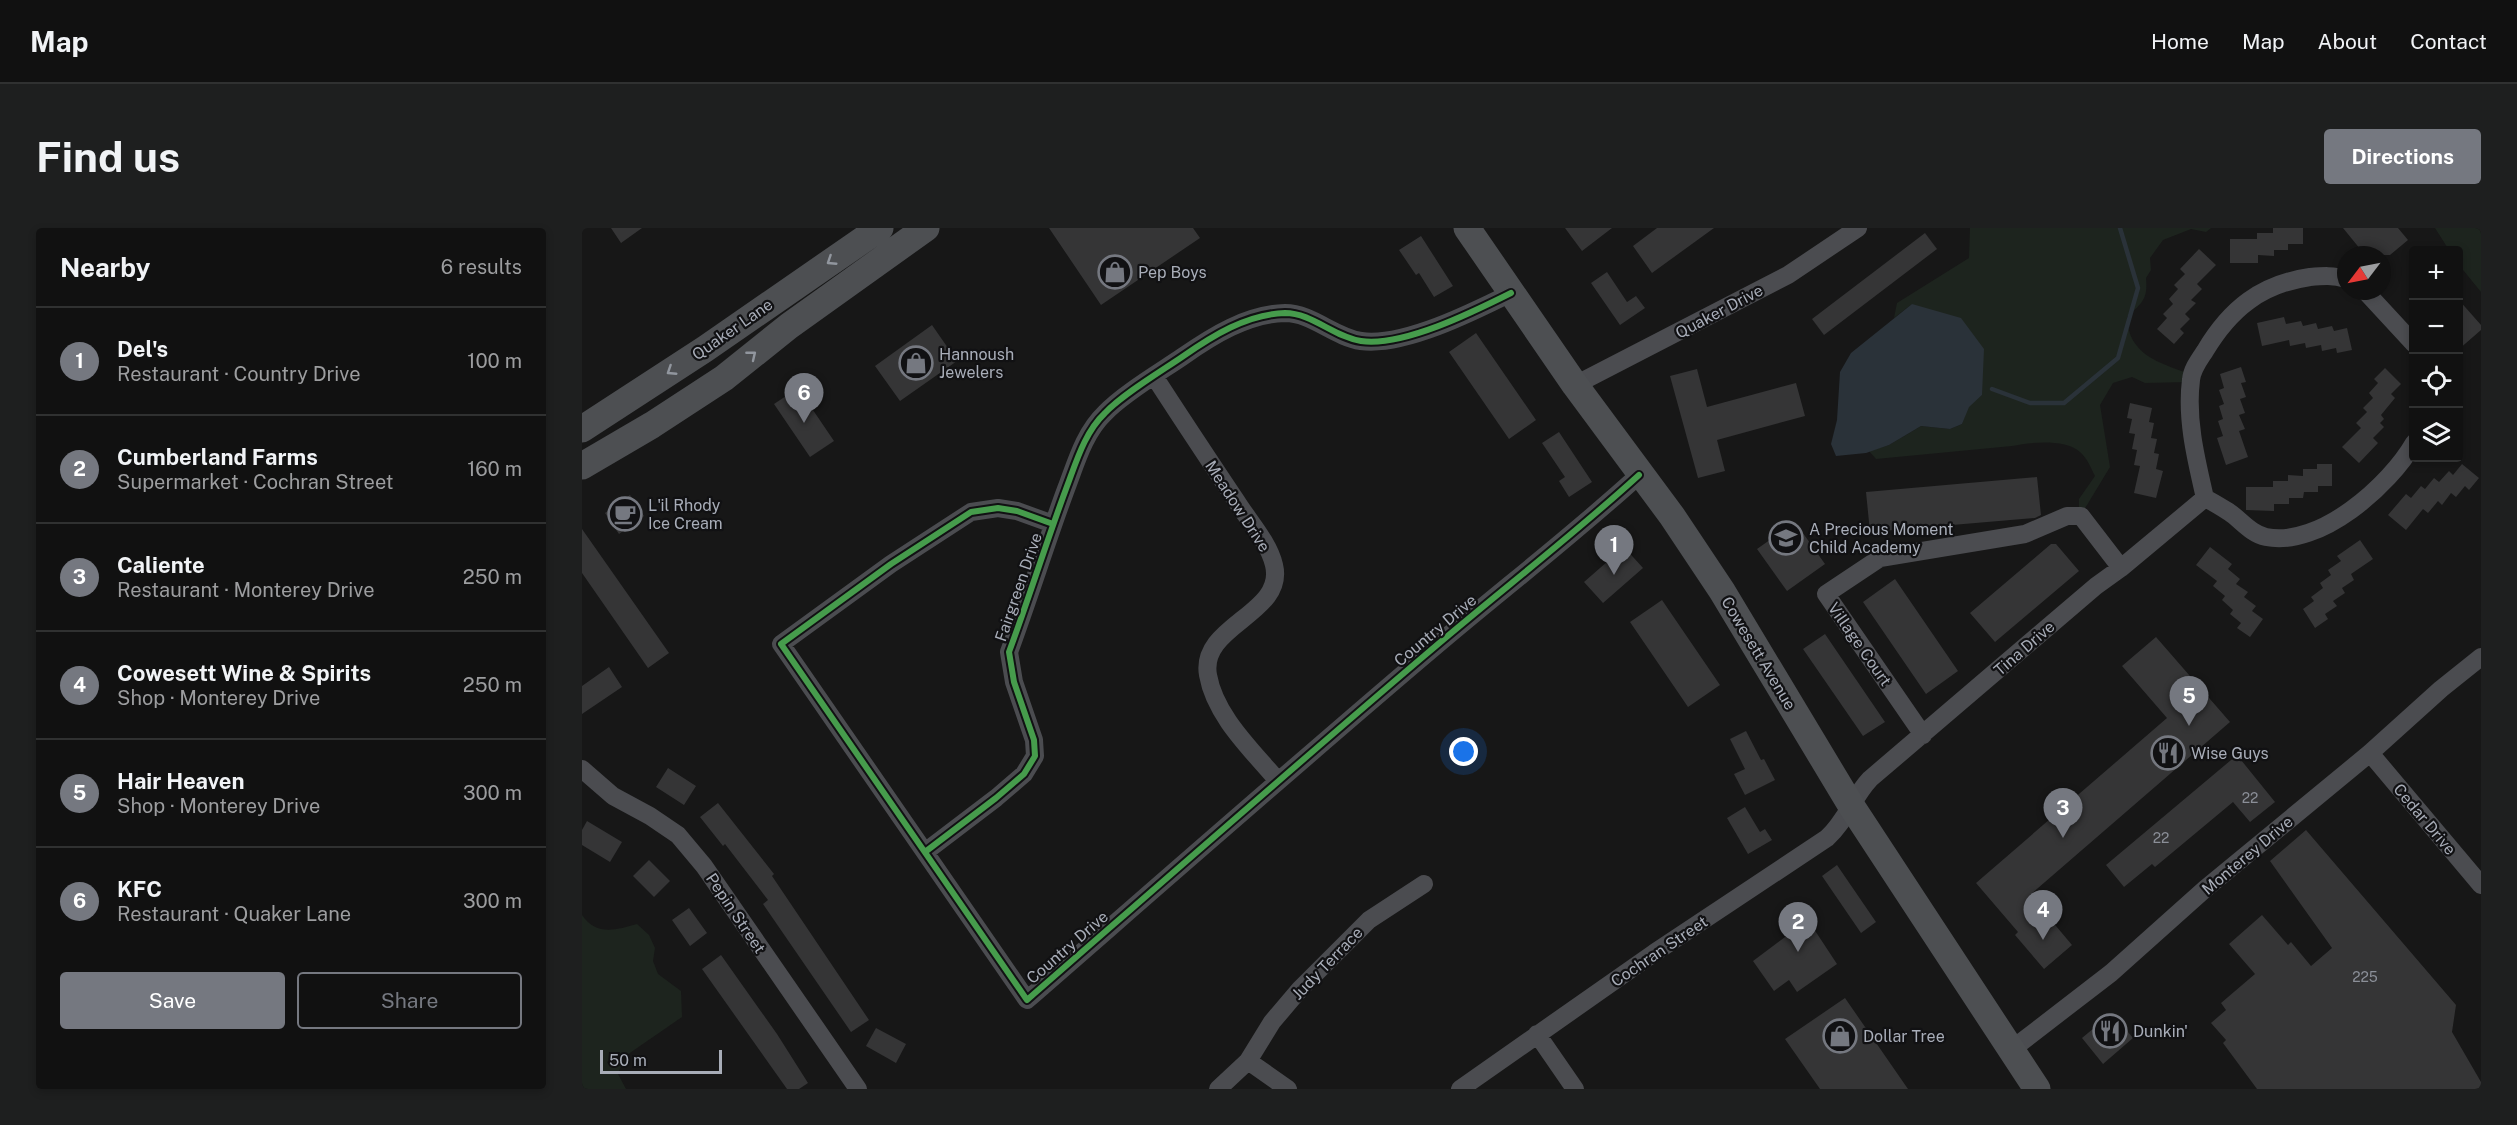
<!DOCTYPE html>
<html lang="en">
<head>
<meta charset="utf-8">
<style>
	body { margin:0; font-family:"Public Sans",sans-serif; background:#1e1f1f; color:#f1f3f6 }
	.controls { position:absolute; right:18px; top:18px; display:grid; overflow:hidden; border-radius:6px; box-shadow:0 3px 9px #0003 }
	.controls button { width:54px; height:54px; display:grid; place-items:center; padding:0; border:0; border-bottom:2px solid #303131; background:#111; color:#f1f3f6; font:30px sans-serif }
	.compass { position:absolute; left:1755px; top:18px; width:54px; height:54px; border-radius:50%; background:#111; box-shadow:0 3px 9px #0003; rotate:238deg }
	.scale { position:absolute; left:18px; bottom:15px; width:122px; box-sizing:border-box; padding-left:6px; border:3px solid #a8adb8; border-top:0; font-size:16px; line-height:21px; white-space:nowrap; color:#a8adb8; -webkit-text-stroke:4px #111113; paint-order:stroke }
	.you { position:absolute; left:882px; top:524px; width:21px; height:21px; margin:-15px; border:4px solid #fff; border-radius:50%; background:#1a73e8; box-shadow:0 0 0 9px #1a73e833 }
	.badge { display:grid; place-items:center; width:39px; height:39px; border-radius:50%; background:#757880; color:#fff; font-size:20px; font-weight:700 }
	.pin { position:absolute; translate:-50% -50px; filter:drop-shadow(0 2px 3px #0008) }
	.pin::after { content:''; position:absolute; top:32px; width:21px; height:18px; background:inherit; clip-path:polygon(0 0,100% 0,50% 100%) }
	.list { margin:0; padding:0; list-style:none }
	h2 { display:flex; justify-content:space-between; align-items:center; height:78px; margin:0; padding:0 24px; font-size:26px }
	h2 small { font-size:20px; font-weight:400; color:#9c9d9f }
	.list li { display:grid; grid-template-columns:39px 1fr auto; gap:18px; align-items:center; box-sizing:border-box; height:108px; padding:0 24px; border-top:2px solid #303131 }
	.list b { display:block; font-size:22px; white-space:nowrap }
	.list p { margin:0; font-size:20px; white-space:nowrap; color:#9c9d9f }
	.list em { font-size:20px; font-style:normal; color:#9c9d9f }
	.actions { display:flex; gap:12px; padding:18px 24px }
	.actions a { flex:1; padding:14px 0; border:2px solid #757880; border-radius:6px; text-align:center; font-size:21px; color:#757880 }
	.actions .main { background:#757880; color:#fff }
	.icon { flex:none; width:33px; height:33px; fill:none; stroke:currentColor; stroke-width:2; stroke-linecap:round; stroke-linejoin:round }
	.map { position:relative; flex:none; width:1899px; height:861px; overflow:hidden; border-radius:6px }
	header { display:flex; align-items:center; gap:36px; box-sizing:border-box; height:84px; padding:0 30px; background:#111; border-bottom:2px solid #303131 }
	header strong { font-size:28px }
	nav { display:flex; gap:33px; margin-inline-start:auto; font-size:21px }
	.intro { display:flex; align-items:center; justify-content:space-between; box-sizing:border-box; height:144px; padding:0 36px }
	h1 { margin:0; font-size:42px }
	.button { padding:15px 27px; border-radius:6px; background:#757880; color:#fff; font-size:21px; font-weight:700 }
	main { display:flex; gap:36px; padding:0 36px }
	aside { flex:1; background:#111; border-radius:6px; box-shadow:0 3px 9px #0003 }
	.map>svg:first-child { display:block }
	.green { fill:#1d241e }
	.water { fill:#2a3239 }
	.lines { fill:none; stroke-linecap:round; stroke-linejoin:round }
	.stream { stroke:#2a3239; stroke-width:4.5 }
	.building { fill:#353536 }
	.minor { stroke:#4b4c50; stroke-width:18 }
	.primary { stroke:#4d4f52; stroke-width:27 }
	.cycleway-casing { stroke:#111113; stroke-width:10 }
	.cycleway { stroke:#469c4c; stroke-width:6 }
	.oneway { stroke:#91969e }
	.labels { text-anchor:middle; stroke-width:4.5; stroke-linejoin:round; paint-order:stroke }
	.number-label { font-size:14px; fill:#8b8f98 }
	.poi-label { font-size:16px; fill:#a8adb8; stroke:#111113; text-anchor:start }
	.street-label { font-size:16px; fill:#a8adb8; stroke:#111113 }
</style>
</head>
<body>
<header>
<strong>Map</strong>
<nav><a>Home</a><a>Map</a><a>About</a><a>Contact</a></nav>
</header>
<div class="intro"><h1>Find us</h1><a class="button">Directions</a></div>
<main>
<aside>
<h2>Nearby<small>6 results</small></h2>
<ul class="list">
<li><span class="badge">1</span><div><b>Del's</b><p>Restaurant · Country Drive</p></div><em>100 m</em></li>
<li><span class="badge">2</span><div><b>Cumberland Farms</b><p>Supermarket · Cochran Street</p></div><em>160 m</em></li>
<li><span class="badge">3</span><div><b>Caliente</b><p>Restaurant · Monterey Drive</p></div><em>250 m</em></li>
<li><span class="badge">4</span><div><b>Cowesett Wine &amp; Spirits</b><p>Shop · Monterey Drive</p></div><em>250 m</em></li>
<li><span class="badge">5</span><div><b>Hair Heaven</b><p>Shop · Monterey Drive</p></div><em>300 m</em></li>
<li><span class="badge">6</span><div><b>KFC</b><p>Restaurant · Quaker Lane</p></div><em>300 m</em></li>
</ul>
<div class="actions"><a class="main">Save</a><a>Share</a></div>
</aside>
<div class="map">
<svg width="1899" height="861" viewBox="0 0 1899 861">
	<rect width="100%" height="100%" fill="#171717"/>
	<path class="green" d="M1388,0H1629L1624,4L1609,1L1581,12L1568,30L1569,42L1564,50C1566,72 1560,75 1545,89C1546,127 1578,135 1608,146L1607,154L1563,155L1550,149L1531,155L1518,177L1528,239L1499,287H1497V271L1513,248C1509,240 1505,230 1498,224C1484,211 1448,214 1430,218L1294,231L1287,223L1307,217L1339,198L1368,201L1380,196L1386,179L1400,167L1330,76L1312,90L1315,75L1387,30Z
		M1853,0H1899V64L1877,37L1876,22H1867Z
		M0,687C14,708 34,702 55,696L67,707L73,720L71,733L76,746L99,763L100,789L42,829L36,846L44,861H0Z"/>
	<path class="water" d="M1330,76L1379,90L1402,121L1400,167L1387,179L1380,196L1368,201L1339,198L1307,217L1284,225L1254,228L1249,216L1255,192L1258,144L1269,125Z"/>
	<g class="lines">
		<path class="stream" d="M1410,161L1448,175H1482L1536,130L1556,60L1538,0"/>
	</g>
	<path class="building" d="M29,0H60L39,15Z
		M467,0H611L618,10L519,77Z
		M983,0H1030L1000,23Z
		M1075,0H1132L1070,45L1051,18Z
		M1691,0H1721V16H1706V22H1692V28L1676,27V35H1648V11H1675V5H1691Z
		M1761,0H1816L1826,12L1808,27H1783Z
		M1343,5L1355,21L1242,107L1230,91Z
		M839,8L871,58L852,69L837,45L834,47L817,22Z
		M1617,21L1634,37L1615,56L1620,61L1609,72L1614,75L1603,86L1608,91L1598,101L1602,105L1592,116L1575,101L1585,90L1581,86L1591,76L1587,71L1596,61L1592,57L1603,46L1598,41Z
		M1025,44L1045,74L1054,68L1063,80L1038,97L1009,55Z
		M1876,71L1899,97V102L1876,122Z
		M1702,89L1704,96L1719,93L1721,98L1734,95L1736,101L1750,98L1752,103L1765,100L1770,122L1755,125L1754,120L1740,123L1739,117L1724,120L1723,115L1708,118L1707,112L1680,118L1675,95Z
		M350,97L375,133L318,173L293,138Z
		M894,105L954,192L927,211L867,124Z
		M1659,139L1664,154L1659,155L1664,169L1658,171L1663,185L1657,187L1663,201L1657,203L1666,229L1644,237L1635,210L1641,208L1636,193L1641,191L1637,178L1642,176L1637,162L1642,160L1638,146Z
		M1803,140L1819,156L1809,166L1813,170L1799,187L1802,191L1798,195L1802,199L1791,210L1796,215L1777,235L1760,219L1779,200L1774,195L1785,184L1781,180L1791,170L1787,165L1796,155L1792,151Z
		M1115,141L1125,179L1214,155L1223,188L1135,212L1143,243L1116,250L1088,148Z
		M216,160L252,213L228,229L192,176Z
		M1548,175L1570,180L1567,194L1572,195L1569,210L1575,211L1572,225L1577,226L1574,241L1581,243L1574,270L1552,265L1558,238L1552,237L1555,222L1550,221L1553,206L1547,205L1550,191L1545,190Z
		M977,204L1010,254L987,269L977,253L983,249L960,215Z
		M1735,236H1750V258H1736V264H1722L1721,270H1707V276H1692V283L1664,282V259H1691V253H1706V247L1721,248V241H1735Z
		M1880,236L1897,250L1887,262L1883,258L1874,269L1869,265L1860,277L1856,273L1846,285L1841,281L1824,302L1806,287L1824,266L1829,270L1839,258L1843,261L1852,250L1857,254L1867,243L1871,247Z
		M1455,249L1459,287L1453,290L1288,304L1284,264Z
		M48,267L62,288L37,306L23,285Z
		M1213,294L1243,336L1205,363L1175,321Z
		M0,301L87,425L66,440L0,345Z
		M1778,312L1791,331L1769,346L1772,352L1760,360L1763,365L1751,373L1755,378L1743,386L1746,391L1733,400L1721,381L1732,373L1729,369L1741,360L1738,355L1749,347L1746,342L1759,333L1755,328Z
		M1469,316H1474L1497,343L1413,414L1388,385Z
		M1042,319L1061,340L1021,375L1002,354Z
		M1628,319L1650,336L1646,341L1658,351L1654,356L1666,364L1662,369L1674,378L1670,383L1681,391L1668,409L1655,400L1659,395L1648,386L1651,382L1640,372L1643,368L1631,358L1635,353L1614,337Z
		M1313,351L1376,443L1344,466L1281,374Z
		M1080,372L1138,457L1106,479L1048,394Z
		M1243,406L1303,494L1281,508L1221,421Z
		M1574,409L1648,494L1448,667L1490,717L1462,741L1433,707L1436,704L1394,655L1585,490L1540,438Z
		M27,439L40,459L0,486V458Z
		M1164,503L1179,532L1182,531L1193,552L1163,567L1152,546L1163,541L1148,511Z
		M1655,527L1693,574L1668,594L1651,574L1573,639L1570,636L1542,659L1524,637Z
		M86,540L114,558L102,577L74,559Z
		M136,575L192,646L190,648L287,792L269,804L181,676L186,672L143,616L141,618L118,589Z
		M1163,579L1178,604L1183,601L1190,612L1166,626L1145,590Z
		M5,593L40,614L28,634L0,617V602Z
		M1724,602L1874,777L1870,804L1899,854V861H1675L1641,815L1644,812L1629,795L1644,782L1639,775L1673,746L1647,716L1680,687L1706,717L1709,714L1729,738L1750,720L1688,633Z
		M67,632L88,653L72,669L51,648Z
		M1255,637L1294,694L1279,705L1240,648Z
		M107,680L125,705L108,718L90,692Z
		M1226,692L1255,736L1215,764L1207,752L1192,763L1171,733Z
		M139,727L195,806L226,855L217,861H205L120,741Z
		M1263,770L1326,861H1238L1203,811Z
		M1530,785L1551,810L1521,836L1500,810Z
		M294,800L324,816L314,835L284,818Z"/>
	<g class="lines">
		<path class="minor" d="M1764,51C1752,47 1740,48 1728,49C1679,56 1648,81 1623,123C1617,132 1610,141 1609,152C1604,191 1614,231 1623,270C1631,274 1639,279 1647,284C1659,292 1669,306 1684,309C1738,320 1808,257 1832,215
			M1783,63L1832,116
			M572,148C599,190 627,232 655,274C667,293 687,315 692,337C704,386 617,397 626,447C633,488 670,522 696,553
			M993,157L1206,47L1276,0
			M471,296L435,283L416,280L389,284L309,336L199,416L445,772C577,657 709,541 842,428C913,367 988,310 1057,247
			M1341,507L1244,366L1298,330L1443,306L1485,288H1499L1539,340
			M1788,525L1899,657
			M0,541L31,568L68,588L96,607L122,638L276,861
			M343,624L414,570L442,546L453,528L452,512L432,454L427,424C447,370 464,315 484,261C494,235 502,205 523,185C541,166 578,144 600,129C630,108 665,86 703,85C730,85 752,109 779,113C821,119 891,84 929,65
			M955,806L993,861
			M1429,822L1529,745L1623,661L1788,525L1859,461L1899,429
			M666,833L706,861
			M636,861L666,833L690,794L718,761L787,692L842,656
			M878,861L1072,725L1245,610C1264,593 1271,569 1288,551L1514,358L1539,340L1623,270"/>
		<path class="primary" d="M885,0L993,157L1090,288L1140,363L1270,579L1455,861
			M0,201L123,121L298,0
			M0,238L70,197L142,150L207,98L344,0"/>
		<defs>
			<path id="cycleway" d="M471,296L435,283L416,280L389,284L309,336L199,416L445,772C577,657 709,541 842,428C913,367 988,310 1057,247
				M343,624L414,570L442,546L453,528L452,512L432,454L427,424C447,370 464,315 484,261C494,235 502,205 523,185C541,166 578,144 600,129C630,108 665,86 703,85C730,85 752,109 779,113C821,119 891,84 929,65"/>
		</defs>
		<use href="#cycleway" class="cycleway-casing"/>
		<use href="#cycleway" class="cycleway"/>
	</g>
	<defs><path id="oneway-chevron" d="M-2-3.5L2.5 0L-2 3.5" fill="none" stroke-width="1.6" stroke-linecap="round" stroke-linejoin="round" transform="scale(1.5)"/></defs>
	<g class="oneway">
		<use href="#oneway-chevron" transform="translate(249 33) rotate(147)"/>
		<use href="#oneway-chevron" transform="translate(170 127) rotate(-39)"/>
		<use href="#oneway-chevron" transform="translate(89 143) rotate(147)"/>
	</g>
	<defs>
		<symbol id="shop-ring" viewBox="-11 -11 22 22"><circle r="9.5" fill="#111113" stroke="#757880" stroke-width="1.5"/><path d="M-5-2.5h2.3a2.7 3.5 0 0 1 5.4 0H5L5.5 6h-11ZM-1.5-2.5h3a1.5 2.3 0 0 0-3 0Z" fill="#757880"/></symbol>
		<symbol id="cafe-ring" viewBox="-11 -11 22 22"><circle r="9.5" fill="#111113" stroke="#757880" stroke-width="1.5"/><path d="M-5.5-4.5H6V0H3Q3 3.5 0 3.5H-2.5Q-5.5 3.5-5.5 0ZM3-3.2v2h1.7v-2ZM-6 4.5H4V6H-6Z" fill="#757880"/></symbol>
		<symbol id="school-ring" viewBox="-11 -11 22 22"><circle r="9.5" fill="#111113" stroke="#757880" stroke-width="1.5"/><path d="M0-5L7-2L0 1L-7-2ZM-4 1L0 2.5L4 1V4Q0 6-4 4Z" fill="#757880"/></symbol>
		<symbol id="restaurant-ring" viewBox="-11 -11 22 22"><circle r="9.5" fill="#111113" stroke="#757880" stroke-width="1.5"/><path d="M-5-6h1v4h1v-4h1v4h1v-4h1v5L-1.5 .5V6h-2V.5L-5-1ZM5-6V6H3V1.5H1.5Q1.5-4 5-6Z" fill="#757880"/></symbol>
	</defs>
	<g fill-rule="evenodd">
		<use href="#shop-ring" x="514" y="25" width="38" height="38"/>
		<use href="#shop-ring" x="315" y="116" width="38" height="38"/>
		<use href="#cafe-ring" x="24" y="267" width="38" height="38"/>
		<use href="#school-ring" x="1185" y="291" width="38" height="38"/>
		<use href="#restaurant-ring" x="1567" y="506" width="38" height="38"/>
		<use href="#restaurant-ring" x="1509" y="784" width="38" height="38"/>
		<use href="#shop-ring" x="1239" y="789" width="38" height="38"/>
	</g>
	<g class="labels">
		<g class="number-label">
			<text x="1668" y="575">22</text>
			<text x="1579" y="615">22</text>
			<text x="1783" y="754">225</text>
		</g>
		<g class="poi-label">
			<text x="556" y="50">Pep Boys</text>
			<text x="357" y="132">Hannoush<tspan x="357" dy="18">Jewelers</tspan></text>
			<text x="66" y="283">L'il Rhody<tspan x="66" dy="18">Ice Cream</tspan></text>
			<text x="1227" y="307">A Precious Moment<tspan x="1227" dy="18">Child Academy</tspan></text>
			<text x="1609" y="531">Wise Guys</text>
			<text x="1551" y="809">Dunkin'</text>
			<text x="1281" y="814">Dollar Tree</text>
		</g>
		<g class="street-label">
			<text transform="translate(1137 83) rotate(-28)" y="6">Quaker Drive</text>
			<text transform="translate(150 101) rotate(-35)" y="6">Quaker Lane</text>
			<text transform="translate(656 278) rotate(57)" y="6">Meadow Drive</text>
			<text transform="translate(436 359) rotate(-71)" y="6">Fairgreen Drive</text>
			<text transform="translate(853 402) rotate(-40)" y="6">Country Drive</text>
			<text transform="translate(1278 416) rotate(55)" y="6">Village Court</text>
			<text transform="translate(1442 420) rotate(-41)" y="6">Tina Drive</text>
			<text transform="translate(1177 425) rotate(59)" y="6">Cowesett Avenue</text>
			<text transform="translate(1843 591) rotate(50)" y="6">Cedar Drive</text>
			<text transform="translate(1665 627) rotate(-40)" y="6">Monterey Drive</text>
			<text transform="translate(154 685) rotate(56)" y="6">Pepin Street</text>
			<text transform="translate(485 719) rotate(-41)" y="6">Country Drive</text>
			<text transform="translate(1077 723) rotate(-34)" y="6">Cochran Street</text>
			<text transform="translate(745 735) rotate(-46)" y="6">Judy Terrace</text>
		</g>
	</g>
</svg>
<div class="controls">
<button>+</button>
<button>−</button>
<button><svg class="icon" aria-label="locate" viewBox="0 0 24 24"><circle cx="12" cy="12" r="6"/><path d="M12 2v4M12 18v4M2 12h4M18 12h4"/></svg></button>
<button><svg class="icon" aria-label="layers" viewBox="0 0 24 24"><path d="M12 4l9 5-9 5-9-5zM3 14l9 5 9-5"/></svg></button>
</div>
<svg class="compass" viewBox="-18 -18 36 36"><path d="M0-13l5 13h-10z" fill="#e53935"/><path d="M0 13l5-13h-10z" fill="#9c9d9f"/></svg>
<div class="scale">50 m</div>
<div class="you"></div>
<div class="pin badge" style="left:1032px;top:347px">1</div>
<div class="pin badge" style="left:1216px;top:724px">2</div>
<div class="pin badge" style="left:1481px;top:610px">3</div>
<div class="pin badge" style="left:1461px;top:712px">4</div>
<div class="pin badge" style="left:1607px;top:498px">5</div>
<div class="pin badge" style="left:222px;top:195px">6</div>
</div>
</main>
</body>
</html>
